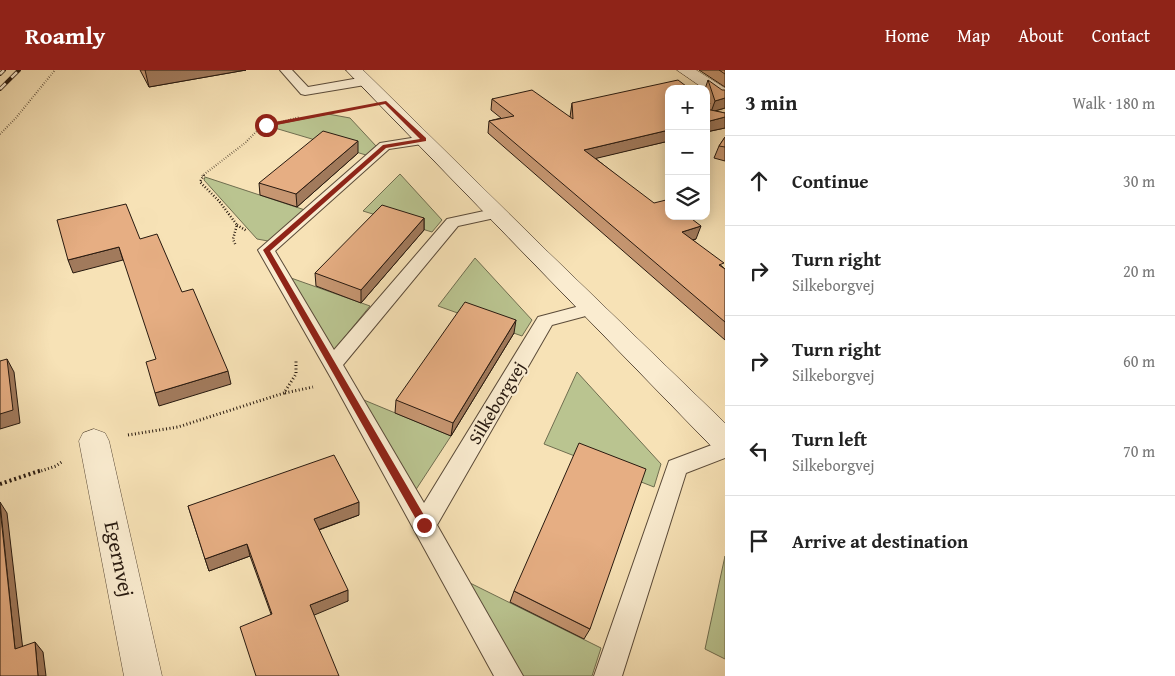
<!DOCTYPE html>
<html lang="en">
<head>
<meta charset="utf-8">
<style>
	body { margin:0; font-family:"Gentium Book Plus",serif; background:#f2f2f2; color:#222 }
	.controls { position:absolute; right:15px; top:15px; display:grid; overflow:hidden; border-radius:10px; box-shadow:0 2px 12px #0003 }
	.controls button { width:45px; height:45px; display:grid; place-items:center; padding:0; border:0; border-bottom:1px solid #e0e0e0; background:#fff; color:#222; font:25px sans-serif }
	.stop { position:absolute; width:15px; height:15px; margin:-11px; border:4px solid #8f2418; border-radius:50%; background:#fff }
	.stop.end { background:#8f2418; border-color:#fff; box-shadow:0 1px 5px #0008 }
	.list { margin:0; padding:0; list-style:none }
	h2 { display:flex; justify-content:space-between; align-items:center; height:65px; margin:0; padding:0 20px; font-size:21px }
	h2 small { font-size:16px; font-weight:400; color:#767676 }
	.list li { display:grid; grid-template-columns:32px 1fr auto; gap:15px; align-items:center; box-sizing:border-box; height:90px; padding:0 20px; border-top:1px solid #e0e0e0 }
	.list b { display:block; font-size:19px; white-space:nowrap }
	.list p { margin:0; font-size:16px; white-space:nowrap; color:#767676 }
	.list em { font-size:16px; font-style:normal; color:#767676 }
	.icon { flex:none; width:28px; height:28px; fill:none; stroke:currentColor; stroke-width:2; stroke-linecap:round; stroke-linejoin:round }
	.map { position:relative; flex:none; width:725px; height:606px; overflow:hidden }
	header { display:flex; align-items:center; gap:30px; box-sizing:border-box; height:70px; padding:0 25px; background:#8f2418; color:#fff }
	header strong { font-size:24px }
	nav { display:flex; gap:28px; margin-inline-start:auto; font-size:18px }
	main { display:flex }
	aside { flex:1; background:#fff }
	.map>svg:first-child { display:block }
	.green { fill:#bac490; stroke:#706e50 }
	.lines { fill:none; stroke-linecap:round; stroke-linejoin:round }
	.service-casing { stroke:#5b4b39; stroke-width:2 }
	.minor-casing { stroke:#5b4b39; stroke-width:1 }
	.secondary-casing { stroke:#27190f; stroke-width:1 }
	.path-far3 { stroke:#27190f; stroke-width:2; stroke-dasharray:0.5 2; stroke-linecap:butt }
	.path-far2 { stroke:#27190f; stroke-width:2.5; stroke-dasharray:1 2; stroke-linecap:butt }
	.path-far1 { stroke:#27190f; stroke-width:3; stroke-dasharray:1 2.5; stroke-linecap:butt }
	.path { stroke:#27190f; stroke-width:4; stroke-dasharray:2 3; stroke-linecap:butt }
	.service { fill:#faecd0; fill-rule:evenodd }
	.minor { fill:#faecd0; fill-rule:evenodd }
	.secondary { fill:#faecd0; fill-rule:evenodd }
	.rail-casing { stroke:#27190f; stroke-width:4 }
	.rail { stroke:#faecd0; stroke-width:2.5; stroke-dasharray:8; stroke-linecap:butt }
	.wall { fill:#c69671; stroke:#27190f }
	.shaded-wall { fill:#a17a5c; stroke:#27190f }
	.building { fill:#e6ae83; stroke:#27190f }
	.route { fill:#8f2418 }
	.labels { text-anchor:middle; stroke-width:4.5; stroke-linejoin:round; paint-order:stroke }
	.street-label { font-size:18px; fill:#27190f; stroke:#faecd0 }
	.near-street-label { font-size:21px; fill:#27190f; stroke:#faecd0 }
</style>
</head>
<body>
<header>
<strong>Roamly</strong>
<nav><a>Home</a><a>Map</a><a>About</a><a>Contact</a></nav>
</header>
<main>
<div class="map">
<svg width="725" height="606" viewBox="0 0 725 606">
	<rect width="100%" height="100%" fill="#f7e2b6"/>
	<filter id="stains"><feTurbulence type="fractalNoise" baseFrequency=".004" numOctaves="4"/><feColorMatrix values="0 0 0 0 .2 0 0 0 0 .09 0 0 0 0 .02 0 0 0 .5 -.17"/></filter>
	<radialGradient id="worn" r=".72"><stop offset=".6" stop-color="#630" stop-opacity="0"/><stop offset="1" stop-color="#630" stop-opacity=".3"/></radialGradient>
	<path class="green" d="M328,44L350,48L376,76L366,85L268,56Z
		M400,104L442,150L432,162L363,141Z
		M205,107L305,140L268,171L257,169L204,110Z
		M475,188L532,250L522,266L438,236Z
		M291,208L370,236L334,280Z
		M577,302L661,394L654,417L544,374Z
		M359,328L451,366L415,421Z
		M725,486V589L705,579Z
		M468,512L601,578L592,606H520Z"/>
	<g class="lines">
		<defs>
			<path id="service" d="M280,0H292L308,17L365,7L371,11L365,15L305,25L301,24Z
				M424,66L431,70L429,73L389,79L275,181L334,280L447,149L498,138L504,140L506,143L504,146L458,156L343,295L424,433L538,247L591,233L597,235L600,239L597,243L552,255L437,455L523,606H494L331,308L258,180L380,73Z
				M725,370V388L686,403L622,606H594L669,391Z"/>
			<path id="minor" d="M677,0H696L725,18V30L719,29Z
				M94,359L105,363L109,371L162,606H124L79,371L83,363Z"/>
			<path id="secondary" d="M346,0H363L547,181L725,353V383L714,379Z"/>
		</defs>
		<use href="#service" class="service-casing"/>
		<use href="#minor" class="minor-casing"/>
		<use href="#secondary" class="secondary-casing"/>
		<path class="path-far3" d="M0,64L15,49L55,0
			M202,106L245,73L261,57L300,47"/>
		<path class="path-far2" d="M204,105L200,112L219,131L237,155L233,169L236,176
			M237,155L247,161"/>
		<path class="path-far1" d="M285,323L313,317
			M128,365L178,357L284,323L296,304V290
			M38,402L56,396L63,391"/>
		<path class="path" d="M0,414L42,400"/>
		<use href="#service" class="service"/>
		<use href="#minor" class="minor"/>
		<use href="#secondary" class="secondary"/>
		<defs>
			<path id="rail" d="M0,4L4,0
				M0,19L19,0"/>
		</defs>
		<use href="#rail" class="rail-casing"/>
		<use href="#rail" class="rail"/>
	</g>
	<path class="wall" d="M140,0H246L149,17Z
		M699,0H725V17Z
		M708,10L725,38L715,41L725,43V58L706,62V30L707,31L706,28V19H705Z
		M492,29L570,47L572,33L669,71L595,88L696,169L693,170L725,199V270L488,63L489,51L501,48L491,40Z
		M725,67V91L714,88L719,76Z
		M358,83L297,137L260,125L259,113Z
		M424,148V160L361,233L316,216L315,203Z
		M514,263L451,366L395,343L396,330Z
		M188,436L359,445L319,460L348,531L271,544L250,486L209,501Z
		M514,521L590,559L584,569L510,532Z"/>
	<path class="shaded-wall" d="M145,0H246L149,17Z
		M725,28V38L711,42L715,31Z
		M710,33L706,42V34Z
		M725,47V58L706,62V52Z
		M669,60V71L581,92L584,80Z
		M358,71V83L297,137L296,124Z
		M424,148V160L361,233V220Z
		M701,156L696,169L677,174L682,162Z
		M119,177L123,190L73,203L68,190Z
		M516,250L514,263L451,366L453,353Z
		M7,289L14,302L20,353L0,359V344Z
		M228,301L231,314L159,336L155,323Z
		M0,432L7,443L24,589L15,579Z
		M359,432V445L315,461L314,449Z
		M247,474L250,486L209,501L205,489Z
		M348,520V531L312,546L310,535Z
		M35,572L43,582L46,606H38Z"/>
	<path class="building" d="M719,0H725V4Z
		M678,10L690,19H669V60L584,80L654,133L666,130L669,132V146H688L701,156L682,162L724,193L719,195L725,199V252L489,51L514,46L492,29L532,20L573,49L572,33Z
		M708,10L722,20H725V28L715,31Z
		M706,39L725,43V47L706,52Z
		M323,61L358,71L296,124L259,113Z
		M725,67V77L719,76Z
		M126,134L140,169L157,164L182,222L193,219L228,301L155,323L146,292L156,289L119,177L68,190L57,150Z
		M382,135L424,148L361,220L315,203Z
		M465,232L516,250L453,353L396,330Z
		M7,289L13,340L0,344V291Z
		M579,373L646,399L590,559L514,521Z
		M334,385L359,432L314,449L348,520L310,535L339,606H256L240,557L272,544L247,474L205,489L188,436Z
		M0,438L15,579L35,572L38,606H0Z"/>
	<path class="route" d="M386,31L426,68V71L386,78L270,181L428,452V458H421L263,180L383,75L420,69L385,34L266,57L264,54Z"/>
	<g class="labels">
		<g class="street-label">
			<text transform="translate(497 333) rotate(-59)" y="6">Silkeborgvej</text>
		</g>
		<g class="near-street-label">
			<text transform="translate(119 489) rotate(78)" y="7">Egernvej</text>
		</g>
	</g>
	<rect width="100%" height="100%" filter="url(#stains)"/>
	<rect width="100%" height="100%" fill="url(#worn)"/>
</svg>
<div class="controls">
<button>+</button>
<button>−</button>
<button><svg class="icon" aria-label="layers" viewBox="0 0 24 24"><path d="M12 4l9 5-9 5-9-5zM3 14l9 5 9-5"/></svg></button>
</div>
<div class="stop" style="left:266px;top:55px"></div>
<div class="stop end" style="left:424px;top:455px"></div>
</div>
<aside>
<h2>3 min<small>Walk · 180 m</small></h2>
<ul class="list">
<li><svg class="icon" aria-label="ahead" viewBox="0 0 24 24"><path d="M12 20V5M6 11l6-6 6 6"/></svg><div><b>Continue</b></div><em>30 m</em></li>
<li><svg class="icon" aria-label="right" viewBox="0 0 24 24"><path d="M7 20v-9h11M14 6l5 5-5 5"/></svg><div><b>Turn right</b><p>Silkeborgvej</p></div><em>20 m</em></li>
<li><svg class="icon" aria-label="right" viewBox="0 0 24 24"><path d="M7 20v-9h11M14 6l5 5-5 5"/></svg><div><b>Turn right</b><p>Silkeborgvej</p></div><em>60 m</em></li>
<li><svg class="icon" aria-label="left" viewBox="0 0 24 24"><path d="M17 20v-9H6M10 6l-5 5 5 5"/></svg><div><b>Turn left</b><p>Silkeborgvej</p></div><em>70 m</em></li>
<li><svg class="icon" aria-label="arrive" viewBox="0 0 24 24"><path d="M6 21V4h12l-3 4 3 4H6"/></svg><div><b>Arrive at destination</b></div></li>
</ul>
</aside>
</main>
</body>
</html>
